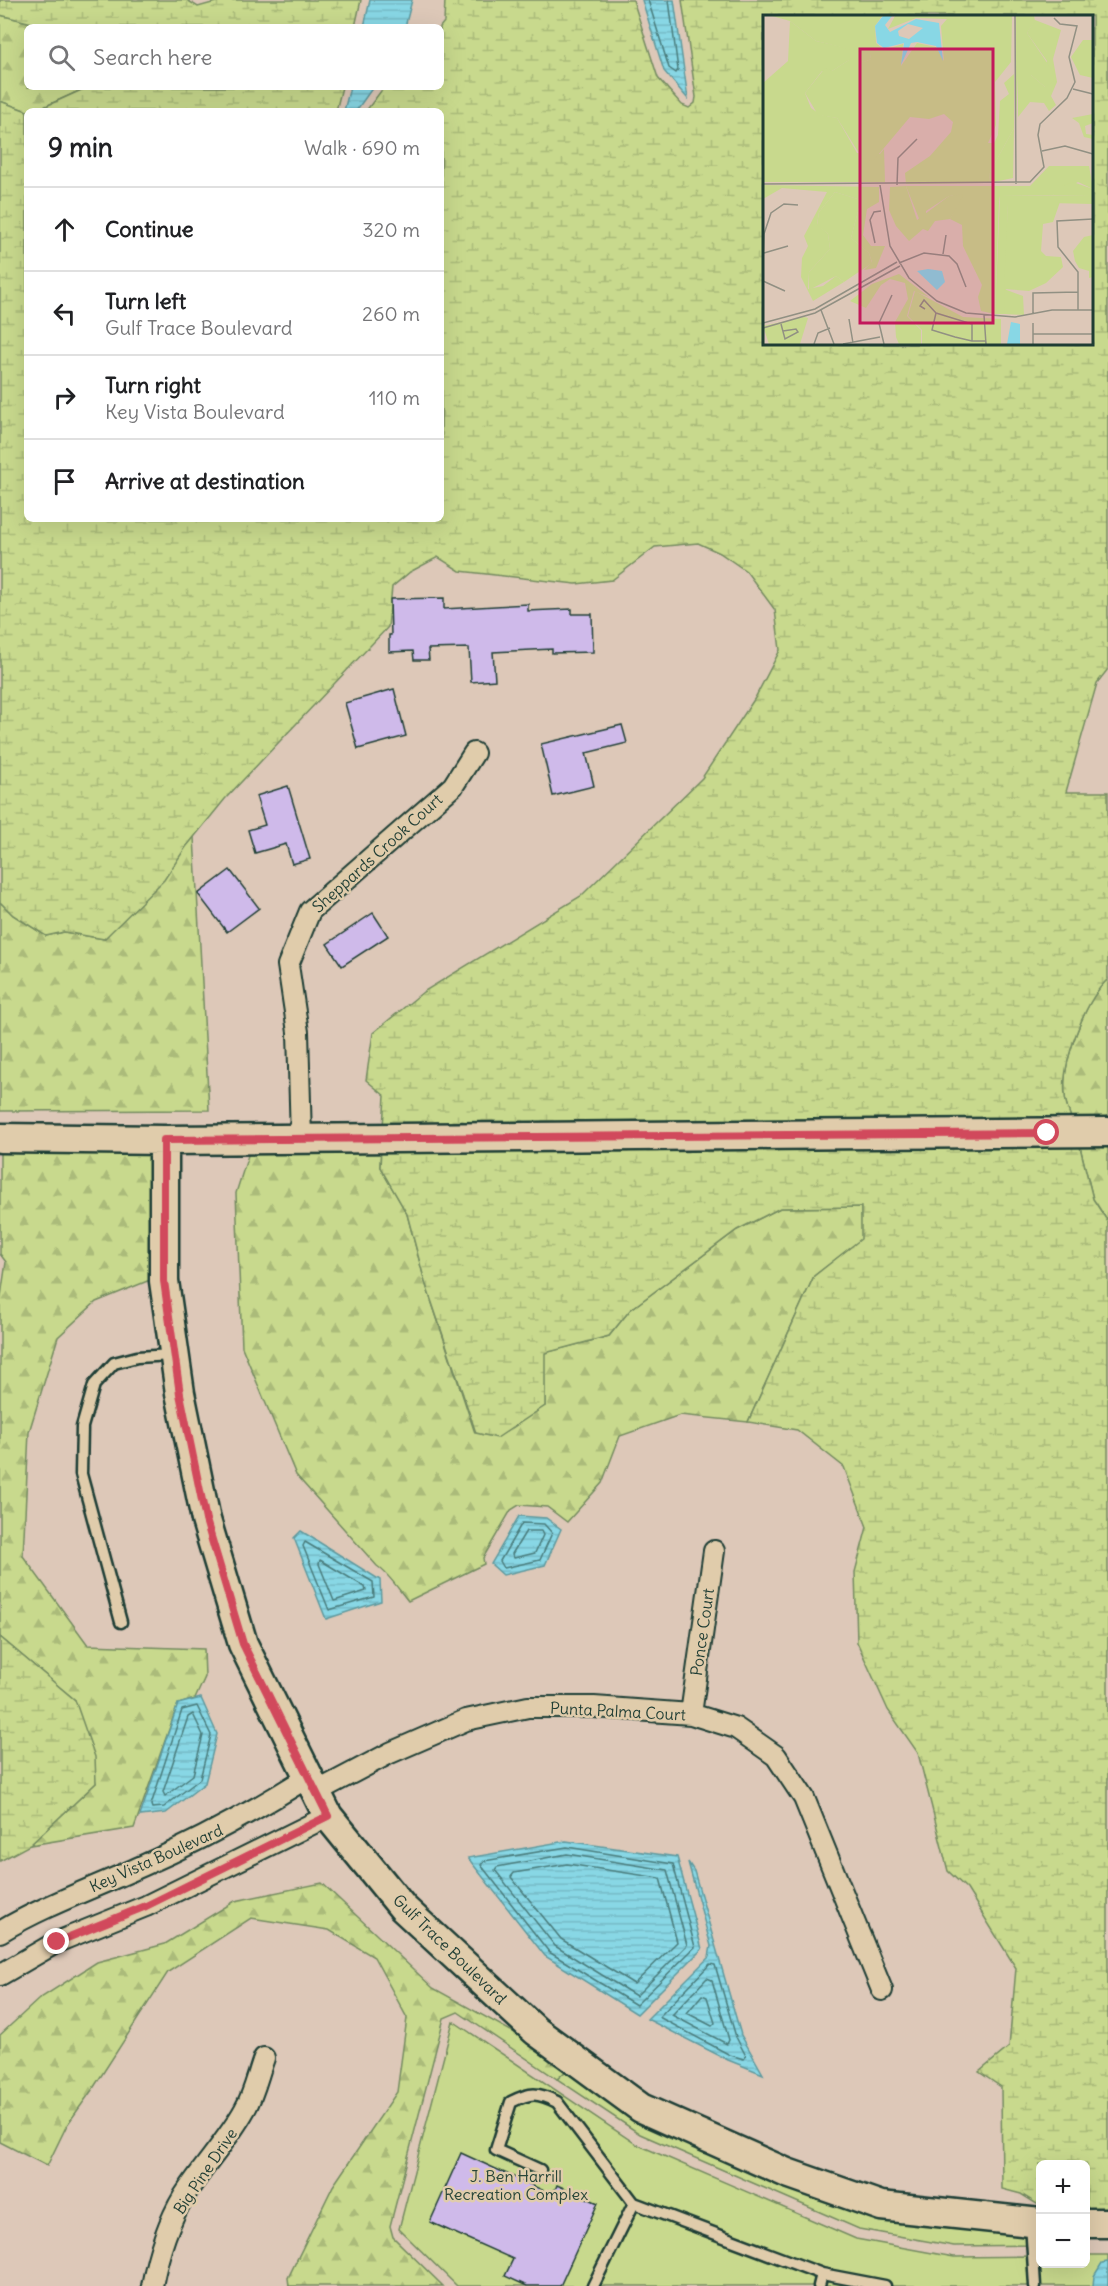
<!DOCTYPE html>
<html lang="en">
<head>
<meta charset="utf-8">
<style>
	body { margin:0; font-family:Delius,sans-serif; background:#f6f6f6; color:#202124 }
	.controls { position:absolute; right:18px; bottom:18px; display:grid; overflow:hidden; border-radius:9px; box-shadow:0 6px 24px #0002 }
	.controls button { width:54px; height:54px; display:grid; place-items:center; padding:0; border:0; border-bottom:2px solid #e0e0e0; background:#fff; color:#202124; font:30px sans-serif }
	.stop { position:absolute; width:18px; height:18px; margin:-14px; border:4px solid #d1495b; border-radius:50%; background:#fff }
	.stop.end { background:#d1495b; border-color:#fff; box-shadow:0 2px 6px #0008 }
	.list { margin:0; padding:0; list-style:none }
	h2 { display:flex; justify-content:space-between; align-items:center; height:78px; margin:0; padding:0 24px; font-size:26px }
	h2 small { font-size:20px; font-weight:400; color:#757577 }
	.list li { display:grid; grid-template-columns:39px 1fr auto; gap:18px; align-items:center; box-sizing:border-box; height:84px; padding:0 24px; border-top:2px solid #e0e0e0 }
	.list b { display:block; font-size:22px; white-space:nowrap }
	.list p { margin:0; font-size:20px; white-space:nowrap; color:#757577 }
	.list em { font-size:20px; font-style:normal; color:#757577 }
	.icon { flex:none; width:33px; height:33px; fill:none; stroke:currentColor; stroke-width:2; stroke-linecap:round; stroke-linejoin:round }
	.map { position:relative; flex:none; width:1108px; height:2286px; overflow:hidden }
	.search { position:absolute; background:#fff; box-shadow:0 6px 24px #0002; left:24px; top:24px; width:420px; height:66px; display:flex; align-items:center; gap:15px; box-sizing:border-box; padding:0 21px; border-radius:9px; color:#757577; font-size:22px }
	.panel { position:absolute; background:#fff; box-shadow:0 6px 24px #0002; left:24px; top:108px; width:420px; height:414px; border-radius:9px }
	.map>svg:first-child { display:block }
	.green { fill:#c8d98d; stroke:#748b60; stroke-width:1.5 }
	.forest { fill:url(#forest-firs); stroke:#748b60; stroke-width:1.5 }
	.wetland { fill:url(#wetland-marsh); stroke:#748b60; stroke-width:1.5; fill-rule:evenodd }
	.water { fill:url(#water-rules); stroke:#5e999e; stroke-width:1.5 }
	.lines { fill:none; stroke-linecap:round; stroke-linejoin:round }
	.shore { stroke:#497b7b; stroke-width:1.5 }
	.building { fill:#cfbaea; stroke:#1f3d34; stroke-width:1.5 }
	.lane-casing { stroke:#1f3d34; stroke-width:15 }
	.street-casing { stroke:#1f3d34; stroke-width:24 }
	.secondary-casing { stroke:#1f3d34; stroke-width:33 }
	.lane { stroke:#e0ccab; stroke-width:10 }
	.street { stroke:#e0ccab; stroke-width:20 }
	.secondary { stroke:#e0ccab; stroke-width:28 }
	.route { stroke:#d1495b; stroke-width:8 }
	.labels { text-anchor:middle; stroke-width:5; stroke-linejoin:round; paint-order:stroke }
	.street-label { font-size:16px; fill:#1f3d34; stroke:#e0ccab }
	.park-label { font-size:16px; fill:#274538; stroke:#e0ccab }
	.inset-road { fill:none; stroke:#919083; stroke-width:1.5 }
	.view { fill:#c2185b; fill-opacity:0.15; stroke:#c2185b; stroke-width:3 }
	.inset-edge { fill:none; stroke:#1f3d34; stroke-width:3 }
</style>
</head>
<body>
<div class="map">
<svg width="1108" height="2286" viewBox="0 0 1108 2286">
	<defs>
		<pattern id="forest-firs" width="22" height="20" patternUnits="userSpaceOnUse" patternTransform="scale(1.5)"><rect width="22" height="20" fill="#c8d98d"/><path d="M5 1l3.5 6h-7zM16 11l3.5 6h-7z" fill="#abbb7a"/></pattern>
		<pattern id="wetland-marsh" width="20" height="14" patternUnits="userSpaceOnUse" patternTransform="scale(1.5)"><rect width="20" height="14" fill="#c8d98d"/><path d="M1 5h8M5 5V1M11 12h8M15 12V8" fill="none" stroke="#abbb7a"/></pattern>
		<pattern id="water-rules" width="6" height="5" patternUnits="userSpaceOnUse" patternTransform="scale(1.5)"><rect width="6" height="5" fill="#88d7e5"/><path d="M0 2.5h6" fill="none" stroke="#75b9c5"/></pattern>
	</defs>
	<rect width="100%" height="100%" fill="#ddc8b8"/>
	<filter id="ink" filterUnits="userSpaceOnUse"><feTurbulence type="fractalNoise" baseFrequency=".0167" numOctaves="2"/><feDisplacementMap in="SourceGraphic" scale="12" xChannelSelector="R" yChannelSelector="G"/><feConvolveMatrix kernelMatrix="1 2 1 2 8 2 1 2 1" color-interpolation-filters="sRGB"/></filter>
	<g filter="url(#ink)">
		<path class="green" d="M453,2021L636,2144L856,2239L954,2257L1040,2256V2264H1086V2255H1108V2286H457L399,2229Z
			M569,2068L784,2183L1040,2233V2245L954,2246L859,2229L640,2134L557,2079Z"/>
		<path class="forest" d="M0,15L48,27H27V87H88L35,111H27L0,101Z
			M194,837L209,1110L0,1111V902L13,915L46,936L64,932L104,939Z
			M1108,979V1121L1072,1122C1070,1113 1065,1104 1065,1095C1061,1064 1085,1000 1108,979Z
			M1108,1142V1222L1093,1199L1079,1143Z
			M381,1148L380,1167L407,1214L425,1282L475,1433L545,1406L544,1353L609,1336L630,1310L737,1230L780,1208L861,1207L862,1239L814,1276L748,1422L680,1415L620,1436L602,1483L567,1522L547,1507L519,1505L511,1510L483,1558L484,1564L408,1601C399,1590 389,1574 377,1566L296,1475L242,1347L236,1193L250,1149Z
			M0,1149L154,1151L155,1278L96,1302L58,1337L29,1432L23,1556L88,1645L204,1649L205,1677L195,1699L178,1704L134,1828L30,1845L96,1783L75,1700L0,1637V1303L6,1262L0,1254Z
			M322,1883L433,1988L540,2047L569,2068L557,2079L458,2012L444,2018L390,2226L393,2237L443,2286H289L288,2278L333,2186L397,2092L407,2018L374,1957L329,1930L251,1918L168,1972L92,2090L67,2125L47,2166L0,2142V2035L39,1999L97,1962L165,1944L235,1901Z"/>
		<path class="wetland" d="M0,0H187L198,7L223,0H361L355,27H48L0,15Z
			M445,0H633L658,78L682,105L689,108L695,103L696,97L682,0H1108V669L1097,683L1066,792H1108V979C1085,1000 1061,1064 1065,1095C1065,1104 1070,1113 1072,1122L383,1127L385,1096L366,1080L373,1033L423,992L581,896L702,778L755,698L780,650L775,610L746,571L720,553L698,543L655,547L612,580L576,584L460,571L438,557L410,572L392,587L388,627L225,799L186,847L164,880L104,939L64,932L46,936L13,915L0,902V101L27,111V519H441V111H366L384,87H441L440,27L444,22ZM764,16H1092V344H764Z
			M88,87H342L336,111H35Z
			M1079,1143L1093,1199L1108,1222V2209L1086,2210V2164H1040V2206L1021,2194L1002,2189L1001,2087L979,2072L1009,2047L1016,1968L967,1889L948,1871L918,1753L888,1710L857,1642L855,1572L867,1527L844,1467L797,1430L748,1422L814,1276L861,1239V1207L780,1208L737,1230L630,1310L609,1336L545,1353V1406L497,1438L476,1433L425,1282L407,1214L380,1167L381,1148Z
			M0,1637L75,1700L95,1757L96,1783L30,1845L0,1861Z"/>
		<path class="water" d="M370,0H412L405,27H364Z
			M642,0H674L688,99L664,71Z
			M350,87H373L356,111H344Z
			M519,1516L546,1518L561,1529L545,1565L503,1575L491,1564Z
			M301,1531L380,1580L381,1601L326,1619L294,1538Z
			M201,1698L217,1734L205,1783L166,1813L140,1816L178,1704Z
			M566,1841L677,1857L702,1949L637,2014L545,1956L468,1858Z
			M688,1862L694,1871L741,2035L763,2074L728,2060L647,2019L709,1957L711,1946Z
			M1108,2262V2286H1093L1094,2276L1102,2263Z"/>
		<g class="lines">
			<path class="shore" d="M648,0L669,68L676,73L678,70L669,0
				M522,1523L544,1524L552,1533L540,1560L504,1568L500,1561Z
				M526,1531H541L543,1535L535,1553L514,1558L512,1554Z
				M305,1542L373,1582L374,1597L329,1610L303,1546Z
				M320,1560L365,1587L366,1591L334,1601L319,1564Z
				M197,1706L211,1735L200,1779L164,1807L152,1808L151,1805L182,1710Z
				M193,1714L203,1735L193,1775L165,1796L163,1792L188,1717Z
				M567,1847L673,1864L695,1947L636,2005L549,1952L481,1865L484,1861Z
				M567,1854L667,1870L687,1945L636,1996L555,1946L495,1870L497,1867Z
				M567,1864L660,1878L677,1942L634,1984L561,1939L511,1877L514,1873Z
				M710,1964L715,1965L736,2037L746,2056L744,2059L730,2055L659,2017Z
				M707,1978L712,1980L729,2040L727,2044L672,2015Z
				M702,1995L707,1997L715,2023L712,2026L687,2013Z"/>
		</g>
		<path class="building" d="M444,598V609L528,604V611L572,609V614H592L593,652L552,653V649L493,652L495,680L471,682L469,648L428,649L429,660H414L413,651L389,652V635H391L390,599Z
			M394,689L406,736L358,749L345,703Z
			M622,725L627,743L586,753L594,786L553,796L541,744Z
			M288,786L310,859L292,864L286,844L255,853L248,830L265,825L256,796Z
			M230,870L259,908L227,932L198,894Z
			M373,913L388,936L342,966L327,944Z
			M461,2153L553,2195L557,2185L598,2203L560,2286H527L505,2276L513,2259L430,2222Z"/>
		<g class="lines">
			<defs>
				<path id="lane" d="M121,1622L81,1474L82,1427L94,1385L114,1363L137,1357L172,1355
					M540,2170L496,2150L511,2102C531,2092 537,2092 557,2102L634,2203
					M1031,2223L1035,2286
					M593,2286L634,2203L822,2274L885,2286
					M819,2286L822,2274"/>
				<path id="street" d="M301,1138L298,1032L288,965L310,911L453,786L474,753
					M691,1714L714,1551
					M316,1792L390,1753L466,1720L528,1707H594L691,1714L736,1728L776,1756L804,1798L882,1990
					M0,1932C45,1905 94,1888 142,1866C202,1840 254,1811 308,1777
					M0,1975L57,1942L146,1906L328,1816
					M152,2286C158,2254 167,2224 184,2196C203,2166 228,2140 245,2109C254,2094 258,2074 264,2058"/>
				<path id="secondary" d="M0,1138L164,1140L1108,1132
					M164,1140V1281L180,1393L206,1520L243,1644L328,1816L403,1908L536,2031L641,2108L787,2173L881,2206L1040,2223
					M1086,2223H1108"/>
			</defs>
			<use href="#lane" class="lane-casing"/>
			<use href="#street" class="street-casing"/>
			<use href="#secondary" class="secondary-casing"/>
			<use href="#lane" class="lane"/>
			<use href="#street" class="street"/>
			<use href="#secondary" class="secondary"/>
		</g>
	</g>
	<g class="lines" filter="url(#ink)">
		<path class="route" d="M57,1942L146,1906L328,1816L243,1644L206,1520L180,1394L164,1281V1140L1047,1133"/>
	</g>
	<g class="labels">
		<g class="street-label">
			<text transform="translate(377 853) rotate(-42)" y="6">Sheppards Crook Court</text>
			<text transform="translate(702 1632) rotate(-82)" y="6">Ponce Court</text>
			<text transform="translate(618 1711) rotate(3)" y="6">Punta Palma Court</text>
			<text transform="translate(156 1858) rotate(-24)" y="6">Key Vista Boulevard</text>
			<text transform="translate(450 1949) rotate(44)" y="6">Gulf Trace Boulevard</text>
			<text transform="translate(205 2171) rotate(-56)" y="6">Big Pine Drive</text>
		</g>
		<g class="park-label">
			<text x="516" y="2182">J. Ben Harrill<tspan x="516" dy="18">Recreation Complex</tspan></text>
		</g>
	</g>
	<g transform="translate(763 15)">
		<rect width="330" height="330" fill="#ddc8b8"/>
		<path d="M330,180V189L245,187L242,299H232L237,181ZM152,276L200,302L238,304V329H159V315L145,301ZM41,302L45,303L37,329H6L0,311Z" fill="#c8d98d"/>
		<path d="M272,5L298,15L290,44L294,67L288,81L293,90L286,96L281,88L267,87L255,102V60H268L282,72L284,46L264,18ZM27,6L53,26L107,38L108,44L101,47L86,45L69,56H59L42,78L48,93L58,100L74,103L94,138L117,139L121,134L122,167H0V68L25,46ZM320,25H330V63L317,60L308,42ZM330,99V108L322,111L323,119L330,120V124L321,122L316,108L309,103ZM251,113L250,163L226,168L227,157ZM286,151H326L330,174L315,167L290,180L237,181L236,187L228,177L227,171H267ZM0,170L116,172V187L104,194L100,220L108,231H122L113,253L101,255L109,247L106,238L88,223L98,185L72,177L56,197L54,209L65,219L67,234L46,257L45,274L60,271L73,261L81,267L50,286L38,262L39,243L45,231L41,221L64,177L19,173L0,184ZM143,171L154,205L186,181L201,178V182L187,204L172,206L165,216L160,214L146,226L133,211L126,195L127,172ZM330,220V262L326,263V256L316,253L312,246L310,236L321,222ZM136,259L166,282L151,276L144,301L158,315V329H136L133,322L132,307L145,284L142,268L127,264L118,270L103,293L87,286L109,269ZM241,274L260,281L261,300L242,299Z" fill="#c8d98d"/>
		<path d="M9,1H119L112,11L113,28L121,35L140,29L138,51L154,28L173,32L181,46L178,11L184,4L153,3L125,14L132,1H249L248,47L232,67L233,110L225,128H231L235,120L237,86L246,79L241,68L251,59V113L227,157L226,168L143,169L142,158L167,141L188,117L190,107L181,99L166,104L147,102L110,146L99,143L74,103L55,100L42,78L62,53L69,56L89,43L101,47L108,44L107,39L53,26L27,6ZM253,1H271L272,6L264,18L289,55L291,66L282,72L268,60H255L253,109ZM310,167L330,174V180H290L299,171ZM143,171H227L236,187L232,299L218,296L215,282L219,270L200,231L199,210L187,204L201,179L186,181L163,196V202L157,206ZM72,177L98,185L88,223L106,238L109,248L81,267L73,261L46,275V257L67,234L65,219L54,210L56,197ZM245,187H297L290,207L280,209L278,236L283,241L298,242L300,252L283,268L266,276L241,274Z" fill="#c8d98d"/>
		<path d="M120,1H129L122,10L127,17L153,4L176,8L180,46L173,31L154,27L148,28L138,50L141,28L121,33L114,28L112,11ZM145,9L160,13L146,24L136,21L135,16ZM165,254L179,256L182,267L174,275L154,256ZM248,307L257,309V329H244Z" fill="#88d7e5" fill-rule="evenodd"/>
		<path class="inset-road" d="M252,1L253,169M310,74L330,79M279,136L302,131L330,139M0,169L267,167L281,152L275,120L277,109L304,83L312,67L306,42L314,11L297,9L291,3M117,170L127,231L146,263L174,286L203,298L252,302L289,295H330M134,170L135,143L154,124M112,228L107,205L111,197L118,196M1,238L25,231M180,239L183,220M136,248L161,238L186,241L194,249L203,272M0,250L1,219L8,198L21,189L35,190M0,266L22,276M162,294L157,291L161,285L173,298M58,295L71,329M315,295V257L295,232L294,206L330,204M270,299V278L315,277M221,300L223,329M86,304L90,328M0,308L52,294L134,247M18,309L22,324L35,317L33,314L20,316M0,313L52,298L137,251M270,319H330M209,326V309L173,298L169,315L192,322L209,326H223M51,329L55,318L67,313M80,329L117,322M121,329L116,308L129,280M270,329V308"/>
		<path class="view" d="M97,34H230V308H97Z"/>
		<rect width="330" height="330" class="inset-edge"/>
	</g>
</svg>
<div class="controls">
<button>+</button>
<button>−</button>
</div>
<div class="stop" style="left:1047px;top:1133px"></div>
<div class="stop end" style="left:57px;top:1942px"></div>
<div class="search"><svg class="icon" aria-label="search" viewBox="0 0 24 24"><circle cx="10" cy="10" r="6"/><path d="M15 15l6 6"/></svg>Search here</div>
<section class="panel">
<h2>9 min<small>Walk · 690 m</small></h2>
<ul class="list">
<li><svg class="icon" aria-label="ahead" viewBox="0 0 24 24"><path d="M12 20V5M6 11l6-6 6 6"/></svg><div><b>Continue</b></div><em>320 m</em></li>
<li><svg class="icon" aria-label="left" viewBox="0 0 24 24"><path d="M17 20v-9H6M10 6l-5 5 5 5"/></svg><div><b>Turn left</b><p>Gulf Trace Boulevard</p></div><em>260 m</em></li>
<li><svg class="icon" aria-label="right" viewBox="0 0 24 24"><path d="M7 20v-9h11M14 6l5 5-5 5"/></svg><div><b>Turn right</b><p>Key Vista Boulevard</p></div><em>110 m</em></li>
<li><svg class="icon" aria-label="arrive" viewBox="0 0 24 24"><path d="M6 21V4h12l-3 4 3 4H6"/></svg><div><b>Arrive at destination</b></div></li>
</ul>
</section>
</div>
</body>
</html>
